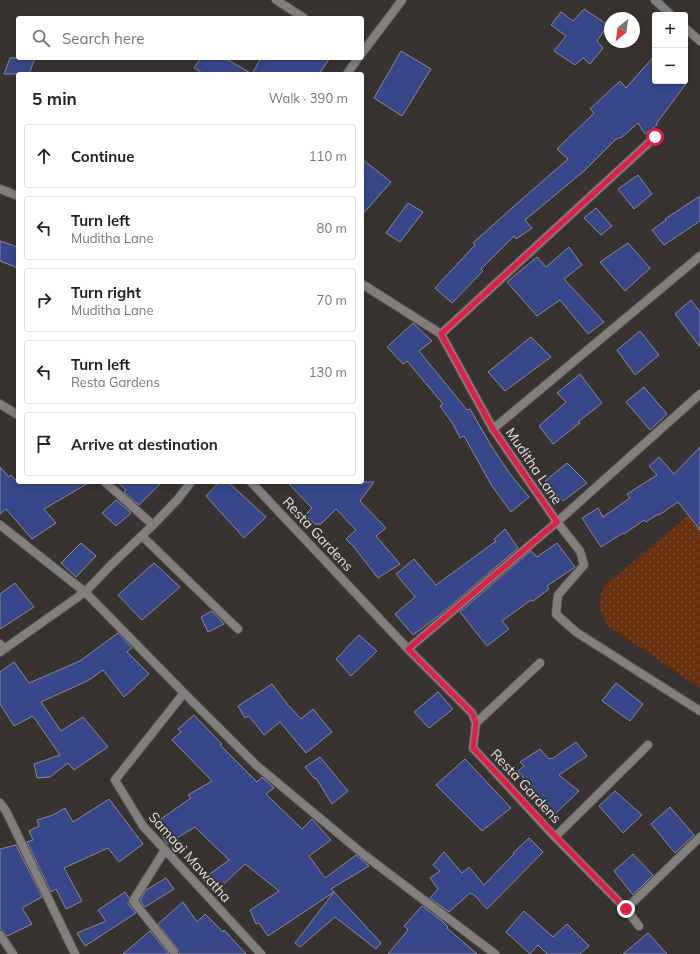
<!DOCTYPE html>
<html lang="en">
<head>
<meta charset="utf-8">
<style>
	body { margin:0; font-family:Mulish,sans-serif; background:#f6f6f6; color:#222 }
	.controls { position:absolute; right:12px; top:12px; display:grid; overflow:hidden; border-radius:4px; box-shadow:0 2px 6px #0003 }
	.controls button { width:36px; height:36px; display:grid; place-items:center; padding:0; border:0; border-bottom:1px solid #e0e0e0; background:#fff; color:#222; font:20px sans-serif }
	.compass { position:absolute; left:604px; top:12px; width:36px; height:36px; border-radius:50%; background:#fff; box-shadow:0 2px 6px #0003; rotate:209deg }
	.stop { position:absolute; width:12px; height:12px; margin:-9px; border:3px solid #e11d48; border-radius:50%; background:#fff }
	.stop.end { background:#e11d48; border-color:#fff; box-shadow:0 1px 4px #0008 }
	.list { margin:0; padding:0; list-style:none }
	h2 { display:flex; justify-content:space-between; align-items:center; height:52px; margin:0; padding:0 16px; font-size:17px }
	h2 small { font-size:13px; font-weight:400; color:#767676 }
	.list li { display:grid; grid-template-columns:26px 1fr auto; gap:12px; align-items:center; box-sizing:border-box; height:64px; margin:0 8px 8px; padding:0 8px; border:1px solid #e0e0e0; border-radius:4px }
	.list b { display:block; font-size:15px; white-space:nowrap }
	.list p { margin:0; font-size:13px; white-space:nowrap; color:#767676 }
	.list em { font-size:13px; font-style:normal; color:#767676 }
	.icon { flex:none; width:22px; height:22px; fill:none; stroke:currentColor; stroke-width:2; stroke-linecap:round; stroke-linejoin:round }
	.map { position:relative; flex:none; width:700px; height:954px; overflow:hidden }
	.search { position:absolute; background:#fff; box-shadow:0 2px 6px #0003; left:16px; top:16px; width:348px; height:44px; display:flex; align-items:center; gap:10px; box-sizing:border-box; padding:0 14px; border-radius:4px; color:#767676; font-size:15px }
	.panel { position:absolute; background:#fff; box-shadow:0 2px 6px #0003; left:16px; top:72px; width:348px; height:412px; border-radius:4px }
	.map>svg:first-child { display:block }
	.park { fill:url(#park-dots) }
	.building { fill:#374789; stroke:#888a90 }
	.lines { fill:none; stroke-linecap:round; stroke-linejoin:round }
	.service-casing { stroke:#565250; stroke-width:10 }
	.minor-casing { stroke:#565250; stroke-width:10 }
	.tertiary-casing { stroke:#565250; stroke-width:10 }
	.service { stroke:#82807e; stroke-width:8 }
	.minor { stroke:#82807e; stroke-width:8 }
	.tertiary { stroke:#82807e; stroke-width:8 }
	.route { stroke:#e11d48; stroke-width:5 }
	.labels { text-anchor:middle; stroke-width:3.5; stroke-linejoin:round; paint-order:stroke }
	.street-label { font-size:14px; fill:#e0dddc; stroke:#383331 }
</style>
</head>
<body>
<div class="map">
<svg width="700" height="954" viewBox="0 0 700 954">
	<defs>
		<pattern id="park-dots" width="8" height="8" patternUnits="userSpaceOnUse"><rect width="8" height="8" fill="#68300e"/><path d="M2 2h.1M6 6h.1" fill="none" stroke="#7d4e30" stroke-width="1.8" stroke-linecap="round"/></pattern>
	</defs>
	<rect width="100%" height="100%" fill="#383331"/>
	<path class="park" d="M700,506V688L608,626L599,608L603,587Z"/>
	<path class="building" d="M584,9L608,25L597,41L603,48L590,64L583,58L575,65L554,51L566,36L551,25L561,12L573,21Z
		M401,51L431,69L402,116L374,98Z
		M655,55V81H688L656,124L657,125L645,134L638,123L622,137L616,139L584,171L525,220L532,228L516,239L514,236L481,269L483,271L452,303L435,288L475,245L473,243L513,207L568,159L557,149L594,113L590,109L620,81L626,88Z
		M10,58H35L29,74H4Z
		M201,58H225L252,74H204L194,68Z
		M261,58H330L319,74H252Z
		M362,159L391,182L362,215Z
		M638,175L652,194L634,209L618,189Z
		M700,196V221L664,245L652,230L666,220L665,219Z
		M408,203L423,212L400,242L386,233Z
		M596,208L612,226L601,235L584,218Z
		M0,241L18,247V268L0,261Z
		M628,243L650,268L625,291L600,262Z
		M569,247L582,265L564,279L604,322L588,334L560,300L537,316L507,282L537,257L546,267Z
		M691,300L700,312V347L675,314Z
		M413,323L432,341L419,351L467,410L470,409L492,447L510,474L529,497L511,512L492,486L464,436L460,438L453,424L440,406L443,404L407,361L403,364L387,347Z
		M640,331L659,355L635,375L617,350Z
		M531,337L551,357L505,391L488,372Z
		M580,374L602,403L578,422L580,423L553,444L539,426L566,402L557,393Z
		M644,387L667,414L650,430L626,402Z
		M700,447V530L678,502L659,515L658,514L646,522L644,520L624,534L623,533L601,547L582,518L598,508L603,517L630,498L627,494L657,475L649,466L659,457L674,474Z
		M567,463L587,483L563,501L545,481Z
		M0,467L9,477L11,475L18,482H90L44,509L56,523L32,539L6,509L0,514Z
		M117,482H162L139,505L124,492L126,490Z
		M219,482H228L266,517L244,538L206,496Z
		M287,482H374L360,501L386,528L376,536L400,564L378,578L353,546L346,539L356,530L336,509L321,524H315L305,515L312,508Z
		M116,500L131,513L116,526L102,513Z
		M505,529L518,548L442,613L413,635L395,614L415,597L396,574L414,559L436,585L496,541L494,539Z
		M81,543L96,556L76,577L61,563Z
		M557,543L575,567L547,586L549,589L533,601L531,600L502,621L509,629L487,646L460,612L531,551L537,557Z
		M154,563L180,587L142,620L118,595Z
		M15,583L34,607L0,629V594Z
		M212,611L224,624L208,632L201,617Z
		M118,633L132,648L127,652L149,674L124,697L103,670L89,680L41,702L61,731L83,717L108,747L74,770L68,763L50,777L37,778L34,764L60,755L33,716L14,726L0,704V672L14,662L29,683L80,661Z
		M359,635L377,651L351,676L336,659Z
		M616,683L643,704L630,721L602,701Z
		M272,684L288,705L301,719L313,709L332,732L306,753L280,722L264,735L249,716L245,718L238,706Z
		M438,692L453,709L429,728L414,712Z
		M194,715L222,744L220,745L257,782L262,777L274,788L266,794L302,829L312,819L331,840L309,856L325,878L356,855L369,866L331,889L334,892L268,936L259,923L256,924L250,910L279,891L245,864L224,884L213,892L203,879L229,860L195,827L167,844L155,823L191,798L188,795L212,781L172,740L181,732L178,729Z
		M576,742L587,756L559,775L579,791L554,815L518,771L524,766L520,762L540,749L549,759L551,758L552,759Z
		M320,757L348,791L332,804L316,778L315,779L305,767Z
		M465,759L511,808L482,831L436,785Z
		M615,791L642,815L623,833L599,806Z
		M109,799L143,844L119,862L108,848L64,868L82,901L66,909L56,889L51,892L27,842L33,840L29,831L39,826L37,820L53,815L65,808L73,822Z
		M670,807L694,835L675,853L651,824Z
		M529,838L543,852L487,909L474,895L470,893L449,912L430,898L438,889L430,878L440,871L433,865L444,852L462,873L469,867L484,885L514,854L513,853Z
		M16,845L42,897L22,908L32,924L7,936L0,928V849Z
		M633,854L653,875L633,895L614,871Z
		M166,878L174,889L145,907L140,901L146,890Z
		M125,892L129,898L128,904L136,913L85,946L77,933L106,921L98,910Z
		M334,892L381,943L376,949L335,917L300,947L295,943Z
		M183,902L197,922L205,914L223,932L224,930L246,954H179L178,949L158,924Z
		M422,906L441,920L448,927L447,928L477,954H388L408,930L404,926Z
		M524,911L553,937L567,924L589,946L580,954H547L538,945L530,954L506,932Z
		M150,931L169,954H123Z
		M648,933L667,954H623Z"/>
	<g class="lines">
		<defs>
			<path id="service" d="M0,525L85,592
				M142,536L238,629
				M476,723L540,663
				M555,837L648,745
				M626,909L700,837"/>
			<path id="minor" d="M276,0L304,18
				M655,0L671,15
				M685,28L700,41
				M0,189L18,196
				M362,284L441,334L493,429L557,522L580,551L584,565L558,595L556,614L576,632L700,711
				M441,334L655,137
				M0,404L18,415
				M493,429L700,256
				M105,482L153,525
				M251,482L408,649L472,713L476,723L473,748L555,837L626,909L639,926
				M85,592L184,693L115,780L143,826L261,954
				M0,644L4,649
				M408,649L557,522L700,394
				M184,693L256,765L363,854L495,954
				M0,803L6,811L75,954
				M165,850L133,901L174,952
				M0,935L13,954"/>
			<path id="tertiary" d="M362,53L402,0
				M347,74L358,58
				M0,652L85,592L112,564L153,525L178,499L191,482"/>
		</defs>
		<use href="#service" class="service-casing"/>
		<use href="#minor" class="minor-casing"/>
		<use href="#tertiary" class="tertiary-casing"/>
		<use href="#service" class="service"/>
		<use href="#minor" class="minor"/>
		<use href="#tertiary" class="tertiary"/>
	</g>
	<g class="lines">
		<path class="route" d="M626,909L556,837L473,748L476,723L472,713L408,649L557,522L493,429L441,334L655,137"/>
	</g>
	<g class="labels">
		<g class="street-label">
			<text transform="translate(534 466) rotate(56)" y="5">Muditha Lane</text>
			<text transform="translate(318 534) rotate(47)" y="5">Resta Gardens</text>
			<text transform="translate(526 786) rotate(47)" y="5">Resta Gardens</text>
			<text transform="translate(190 857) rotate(48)" y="5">Samagi Mawatha</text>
		</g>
	</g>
</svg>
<div class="controls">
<button>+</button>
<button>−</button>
</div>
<svg class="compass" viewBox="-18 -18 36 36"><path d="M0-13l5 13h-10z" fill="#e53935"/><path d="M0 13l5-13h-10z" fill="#767676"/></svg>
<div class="stop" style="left:655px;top:137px"></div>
<div class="stop end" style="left:626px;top:909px"></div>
<div class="search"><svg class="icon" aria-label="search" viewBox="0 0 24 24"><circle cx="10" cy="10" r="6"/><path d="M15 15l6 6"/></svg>Search here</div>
<section class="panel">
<h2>5 min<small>Walk · 390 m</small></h2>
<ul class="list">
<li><svg class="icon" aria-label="ahead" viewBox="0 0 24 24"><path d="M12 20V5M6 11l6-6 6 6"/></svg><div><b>Continue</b></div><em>110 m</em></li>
<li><svg class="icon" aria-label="left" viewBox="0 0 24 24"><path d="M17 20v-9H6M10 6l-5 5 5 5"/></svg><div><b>Turn left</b><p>Muditha Lane</p></div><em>80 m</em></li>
<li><svg class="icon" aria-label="right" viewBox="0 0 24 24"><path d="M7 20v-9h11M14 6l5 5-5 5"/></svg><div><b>Turn right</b><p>Muditha Lane</p></div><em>70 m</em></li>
<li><svg class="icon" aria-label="left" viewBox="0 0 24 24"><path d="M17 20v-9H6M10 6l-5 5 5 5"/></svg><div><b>Turn left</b><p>Resta Gardens</p></div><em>130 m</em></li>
<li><svg class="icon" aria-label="arrive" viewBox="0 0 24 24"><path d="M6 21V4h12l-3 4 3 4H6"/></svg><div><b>Arrive at destination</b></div></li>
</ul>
</section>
</div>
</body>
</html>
